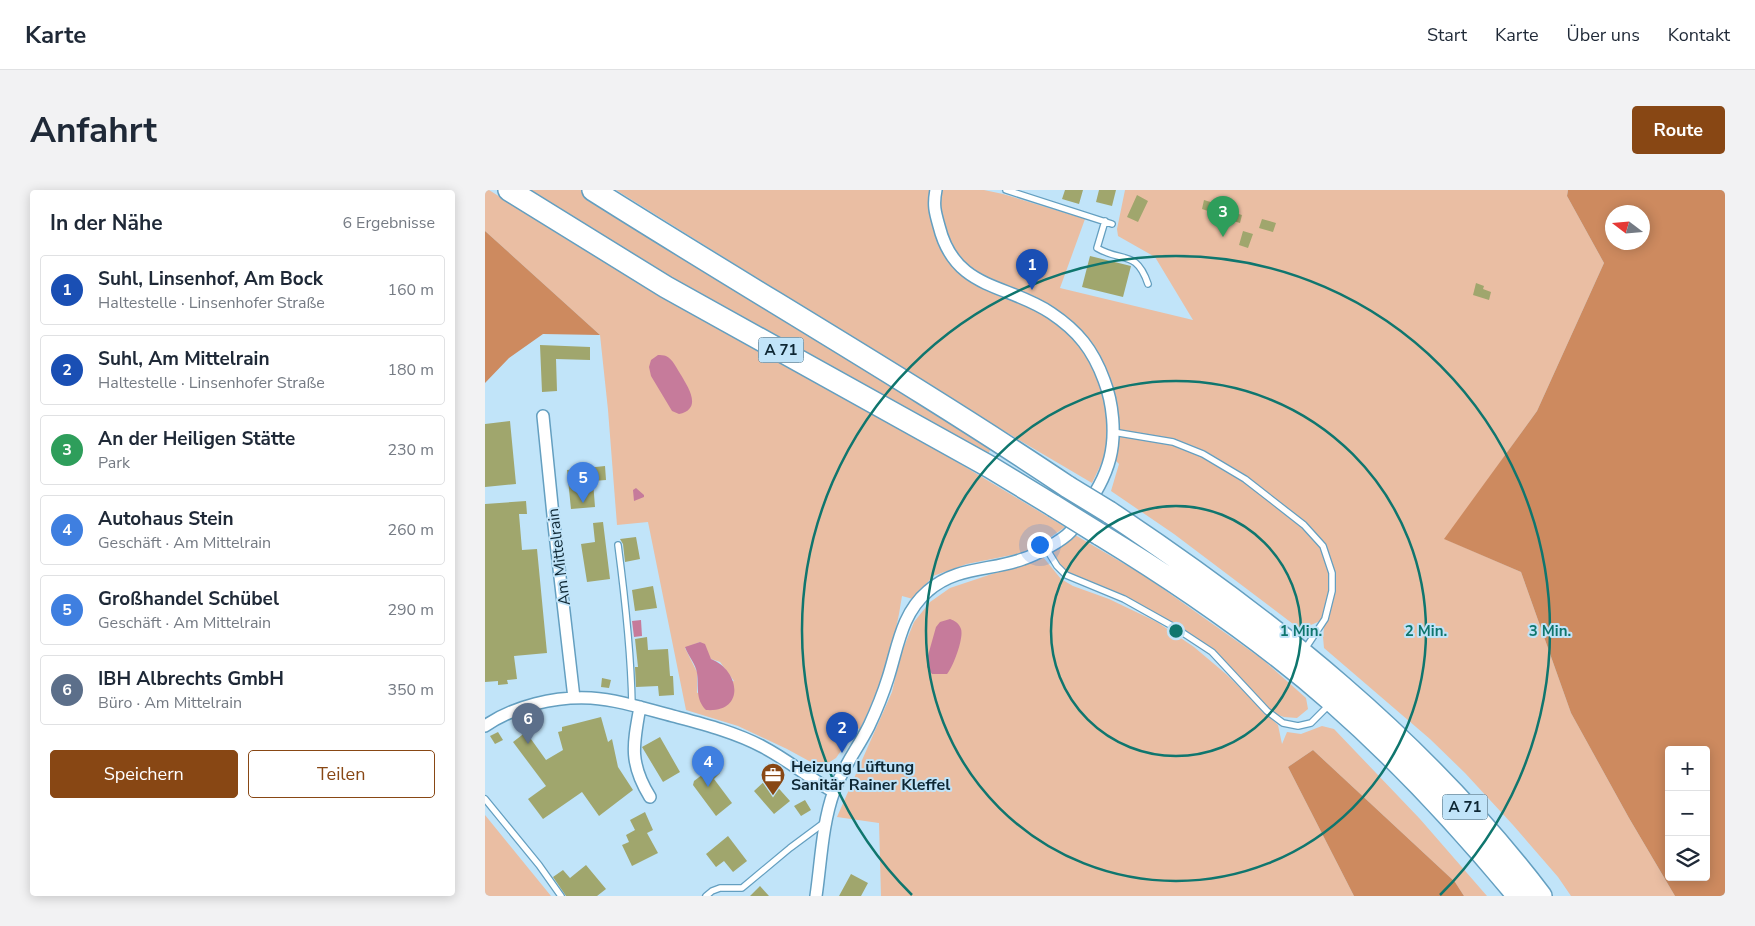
<!DOCTYPE html>
<html lang="de">
<head>
<meta charset="utf-8">
<style>
	body { margin:0; font-family:"Nunito Sans",sans-serif; background:#f2f2f3; color:#1f2937 }
	.controls { position:absolute; right:15px; bottom:15px; display:grid; overflow:hidden; border-radius:5px; box-shadow:0 2px 12px #0003 }
	.controls button { width:45px; height:45px; display:grid; place-items:center; padding:0; border:0; border-bottom:1px solid #e0e1e3; background:#fff; color:#1f2937; font:25px sans-serif }
	.compass { position:absolute; left:1120px; top:15px; width:45px; height:45px; border-radius:50%; background:#fff; box-shadow:0 2px 12px #0003; rotate:286deg }
	.you { position:absolute; left:554px; top:354px; width:18px; height:18px; margin:-12px; border:4px solid #fff; border-radius:50%; background:#1a73e8; box-shadow:0 0 0 8px #1a73e833 }
	.badge { display:grid; place-items:center; width:32px; height:32px; border-radius:50%; background:#884714; color:#fff; font-size:16px; font-weight:700 }
	.pin { position:absolute; translate:-50% -41px; filter:drop-shadow(0 1px 2px #0008) }
	.pin::after { content:''; position:absolute; top:26px; width:18px; height:15px; background:inherit; clip-path:polygon(0 0,100% 0,50% 100%) }
	.list { margin:0; padding:0; list-style:none }
	h2 { display:flex; justify-content:space-between; align-items:center; height:65px; margin:0; padding:0 20px; font-size:21px }
	h2 small { font-size:16px; font-weight:400; color:#747a83 }
	.list li { display:grid; grid-template-columns:32px 1fr auto; gap:15px; align-items:center; box-sizing:border-box; height:70px; margin:0 10px 10px; padding:0 10px; border:1px solid #e0e1e3; border-radius:5px }
	.list b { display:block; font-size:19px; white-space:nowrap }
	.list p { margin:0; font-size:16px; white-space:nowrap; color:#747a83 }
	.list em { font-size:16px; font-style:normal; color:#747a83 }
	.actions { display:flex; gap:10px; padding:15px 20px }
	.actions a { flex:1; padding:11px 0; border:1px solid #884714; border-radius:5px; text-align:center; font-size:18px; color:#884714 }
	.actions .main { background:#884714; color:#fff }
	.icon { flex:none; width:28px; height:28px; fill:none; stroke:currentColor; stroke-width:2; stroke-linecap:round; stroke-linejoin:round }
	.map { position:relative; flex:none; width:1240px; height:706px; overflow:hidden; border-radius:5px }
	header { display:flex; align-items:center; gap:30px; box-sizing:border-box; height:70px; padding:0 25px; background:#fff; border-bottom:1px solid #e0e1e3 }
	header strong { font-size:24px }
	nav { display:flex; gap:28px; margin-inline-start:auto; font-size:18px }
	.intro { display:flex; align-items:center; justify-content:space-between; box-sizing:border-box; height:120px; padding:0 30px }
	h1 { margin:0; font-size:35px }
	.button { padding:12px 22px; border-radius:5px; background:#884714; color:#fff; font-size:18px; font-weight:700 }
	main { display:flex; gap:30px; padding:0 30px }
	aside { flex:1; background:#fff; border-radius:5px; box-shadow:0 2px 12px #0003 }
	.map>svg:first-child { display:block }
	.green { fill:#eabea3; fill-rule:evenodd }
	.forest { fill:#cd8a5f; fill-rule:evenodd }
	.water { fill:#c67b9b }
	.building { fill:#a0a66d }
	.lines { fill:none; stroke-linecap:round; stroke-linejoin:round }
	.lane-casing { stroke:#649fc0; stroke-width:8 }
	.street-casing { stroke:#649fc0; stroke-width:14 }
	.highway-casing { stroke:#649fc0; stroke-width:24 }
	.lane { stroke:#fff; stroke-width:5.5 }
	.street { stroke:#fff; stroke-width:11 }
	.highway { stroke:#fff; stroke-width:21 }
	.highway-bridge-casing { stroke:#649fc0; stroke-width:24; stroke-linecap:butt }
	.highway-bridge { stroke:#fff; stroke-width:21 }
	.ring { fill:none; stroke:#0f766e; stroke-width:2.5 }
	.labels { text-anchor:middle; stroke-width:4; stroke-linejoin:round; paint-order:stroke }
	.shield { fill:#c1e4f9; stroke:#44606f; stroke-width:1 }
	.shield-label { font-size:15px; font-weight:bold; fill:#0e2734 }
	.street-label { font-size:16px; fill:#0e2734; stroke:#c1e4f9 }
	.poi-label { font-size:16px; font-weight:bold; fill:#0e2734; stroke:#c1e4f9; text-anchor:start }
	.centre { fill:#0f766e; stroke:#c1e4f9; stroke-width:2.5 }
	.ring-label { font-size:15px; text-anchor:middle; font-weight:bold; fill:#0f766e; stroke:#c1e4f9; stroke-width:4; stroke-linejoin:round; paint-order:stroke }
</style>
</head>
<body>
<header>
<strong>Karte</strong>
<nav><a>Start</a><a>Karte</a><a>Über uns</a><a>Kontakt</a></nav>
</header>
<div class="intro"><h1>Anfahrt</h1><a class="button">Route</a></div>
<main>
<aside>
<h2>In der Nähe<small>6 Ergebnisse</small></h2>
<ul class="list">
<li><span class="badge" style="background:#1a4fb4">1</span><div><b>Suhl, Linsenhof, Am Bock</b><p>Haltestelle · Linsenhofer Straße</p></div><em>160 m</em></li>
<li><span class="badge" style="background:#1a4fb4">2</span><div><b>Suhl, Am Mittelrain</b><p>Haltestelle · Linsenhofer Straße</p></div><em>180 m</em></li>
<li><span class="badge" style="background:#2e9e5b">3</span><div><b>An der Heiligen Stätte</b><p>Park</p></div><em>230 m</em></li>
<li><span class="badge" style="background:#3f7fe0">4</span><div><b>Autohaus Stein</b><p>Geschäft · Am Mittelrain</p></div><em>260 m</em></li>
<li><span class="badge" style="background:#3f7fe0">5</span><div><b>Großhandel Schübel</b><p>Geschäft · Am Mittelrain</p></div><em>290 m</em></li>
<li><span class="badge" style="background:#5c6f8a">6</span><div><b>IBH Albrechts GmbH</b><p>Büro · Am Mittelrain</p></div><em>350 m</em></li>
</ul>
<div class="actions"><a class="main">Speichern</a><a>Teilen</a></div>
</aside>
<div class="map">
<svg width="1240" height="706" viewBox="0 0 1240 706">
	<rect width="100%" height="100%" fill="#c1e4f9"/>
	<path class="green" d="M0,0H4L81,49L177,106L434,249L580,337L546,361L482,374L448,386L428,409L417,406C410,454 396,496 375,539L372,538L351,568L343,573L334,574L324,571L302,559L253,536L201,520L163,332L132,335L123,220L115,145L0,41ZM215,452L226,469L235,472L249,491L212,503V482L200,458Z
		M40,0H96L507,255L503,265L185,88Z
		M131,0H499L518,4L600,29L575,98L708,130L670,67L633,46L632,39L640,0H1083L1082,6L1119,73L1052,221L960,349L1036,382L1086,523L1144,628L1190,706H1086L1073,687L1028,635L980,583L945,549L839,458L838,447L840,429L821,437H812L689,344L626,301L634,274L626,266L617,272L607,293L485,221Z
		M585,342L660,386L777,469L821,508L823,519L812,528L799,527L782,521L727,462L639,409L581,385L561,358Z
		M558,367L576,389L588,396L624,409L672,432L709,457L741,484L793,535L797,554L802,542L816,544L837,536L849,539L935,629L1002,706H979L970,692L828,560L803,577L869,706H396L394,633L352,627L407,502L416,464L429,432L445,412L465,398Z
		M0,625L66,706H0Z"/>
	<path class="forest" d="M1083,0H1240V706H1190L1144,628L1086,523L1036,382L959,349L1052,221L1119,73L1082,6ZM1158,22V52H1128V22ZM1184,560H1221V687H1184Z
		M0,41L115,145L58,144L24,168L0,193Z
		M828,560L970,692L979,706H869L803,577Z"/>
	<path class="water" d="M173,165C175,165 179,165 181,166C188,169 192,179 196,185C203,197 218,219 194,224L187,221L166,186L164,177L166,170Z
		M151,298L159,305V307L149,311L148,300Z
		M465,429C470,431 474,433 476,439C479,448 468,477 462,484H447L442,477V469L451,437L455,432Z
		M156,430L157,446L149,447L147,431Z
		M215,452L220,454L226,469C255,480 261,523 221,520C210,509 214,496 212,483C211,474 203,466 200,457Z"/>
	<path class="building" d="M580,0H598L594,14L577,9Z
		M614,0H631L627,16L611,12Z
		M652,5L663,11L653,32L642,27Z
		M719,10L732,14L729,23L717,19Z
		M747,22L757,25L755,33L745,30Z
		M777,29L791,33L788,42L774,38Z
		M758,41L768,44L763,58L754,55Z
		M605,66L646,76L638,107L597,97Z
		M991,93L999,96L998,99L1006,102L1004,110L988,105Z
		M55,155L105,157V170L71,169L72,201L57,202Z
		M25,231L31,294L0,297V234Z
		M120,276L121,290L108,291L110,317L86,319L82,280Z
		M41,311L42,324H34L37,360L52,359L62,463L29,466L32,489L22,490L23,494L13,495V491L0,492V314Z
		M118,332L125,389L102,392L96,354L110,352L108,333Z
		M151,347L155,369L140,372L138,354L135,349Z
		M168,396L172,418L150,421L147,400Z
		M162,447L163,460L183,459L185,486H188L189,505L174,506L173,496L151,497L150,477H153L150,449Z
		M117,488L126,490L124,498L116,497Z
		M116,527L123,552L127,549L133,577L148,600L114,626L97,602L58,629L43,609L61,596L28,552L41,542L61,570L78,560L73,542L77,541V537Z
		M13,542L18,550L10,554L5,546Z
		M175,547L195,582L178,592L157,557Z
		M238,569L235,583L229,589L247,613L231,626L208,595L209,591Z
		M282,589L286,594L288,592L305,611L289,624L269,601Z
		M320,610L326,620L316,626L309,616Z
		M160,622L168,640L162,643L173,663L147,676L137,655L144,652L141,645L150,640L145,630Z
		M243,646L262,671L248,682L239,671L231,677L221,664Z
		M101,675L121,699L112,706H81L68,687L78,680L85,688Z
		M366,684L383,693L376,706H354Z
		M275,696L284,706H265Z"/>
	<g class="lines">
		<defs>
			<path id="lane" d="M521,0L627,34
				M620,31L612,58C637,73 651,59 663,94
				M628,242L688,252L718,264L760,289L819,335L838,356L847,383V401L840,429L820,459
				M133,355C140,408 146,461 147,515
				M561,358L572,376L581,385L639,409L689,437L727,462L782,521L798,533L813,536L826,533L844,515
				M0,609L54,675L76,706
				M221,706L227,701L235,698H257L305,658L340,632"/>
			<path id="street" d="M58,226L69,335L89,508
				M155,517C148,555 144,573 165,607
				M0,536C29,516 70,506 106,508C134,510 161,519 188,526C218,534 250,542 278,557C303,570 324,588 349,602
				M331,706C336,672 337,634 349,601C358,577 373,558 384,536C391,521 398,504 403,488C413,457 416,424 443,401C471,376 506,381 538,369C551,365 577,351 586,341C591,335 594,328 598,321C610,304 620,288 625,268C631,244 628,213 619,190C608,160 593,141 566,123C522,93 470,101 454,36C450,22 448,15 451,0"/>
			<path id="highway" d="M24,0L181,97L505,277L569,316
				M108,0C266,100 428,193 583,297
				M624,322C785,429 938,551 1056,706
				M614,344C696,394 775,448 848,512C915,571 976,637 1033,706"/>
		</defs>
		<use href="#lane" class="lane-casing"/>
		<use href="#street" class="street-casing"/>
		<use href="#highway" class="highway-casing"/>
		<use href="#lane" class="lane"/>
		<use href="#street" class="street"/>
		<use href="#highway" class="highway"/>
		<defs>
			<path id="highway-bridge" d="M583,297L624,322
				M569,316L614,344"/>
		</defs>
		<use href="#highway-bridge" class="highway-bridge-casing"/>
		<use href="#highway-bridge" class="highway-bridge"/>
	</g>
	<g class="ring">
		<circle cx="691" cy="441" r="125"/>
		<circle cx="691" cy="441" r="250"/>
		<path d="M427 705A374 374 0 1 1 955 705"/>
	</g>
	<defs>
		<symbol id="office-pin" viewBox="-11 -11 22 30"><path d="M0 17L-7.5 6A9.5 9.5 0 1 1 7.5 6Z" fill="#884714" stroke="#c1e4f9"/><path d="M-6-3h4V-5.5h4V-3h4V5H-6ZM-1-4.5V-3h2v-1.5ZM-6 0V1H6V0Z" fill="#fff"/></symbol>
	</defs>
	<g fill-rule="evenodd">
		<use href="#office-pin" x="274" y="571" width="28" height="38"/>
	</g>
	<g class="labels">
		<g class="shield">
			<rect x="273.5" y="147.5" width="45" height="25" rx="4"/>
			<rect x="957.5" y="604.5" width="45" height="25" rx="4"/>
		</g>
		<g class="shield-label">
			<text x="296" y="165">A 71</text>
			<text x="980" y="622">A 71</text>
		</g>
		<g class="street-label">
			<text transform="translate(73 367) rotate(-97)" y="6">Am Mittelrain</text>
		</g>
		<g class="poi-label">
			<text x="306" y="582">Heizung Lüftung<tspan x="306" dy="18">Sanitär Rainer Kleffel</tspan></text>
		</g>
	</g>
	<circle cx="691" cy="441" r="8" class="centre"/>
	<g class="ring-label">
		<text x="816" y="446">1 Min.</text>
		<text x="941" y="446">2 Min.</text>
		<text x="1065" y="446">3 Min.</text>
	</g>
</svg>
<div class="controls">
<button>+</button>
<button>−</button>
<button><svg class="icon" aria-label="layers" viewBox="0 0 24 24"><path d="M12 4l9 5-9 5-9-5zM3 14l9 5 9-5"/></svg></button>
</div>
<svg class="compass" viewBox="-18 -18 36 36"><path d="M0-13l5 13h-10z" fill="#e53935"/><path d="M0 13l5-13h-10z" fill="#747a83"/></svg>
<div class="you"></div>
<div class="pin badge" style="left:547px;top:100px;background:#1a4fb4">1</div>
<div class="pin badge" style="left:357px;top:563px;background:#1a4fb4">2</div>
<div class="pin badge" style="left:738px;top:47px;background:#2e9e5b">3</div>
<div class="pin badge" style="left:223px;top:597px;background:#3f7fe0">4</div>
<div class="pin badge" style="left:98px;top:313px;background:#3f7fe0">5</div>
<div class="pin badge" style="left:43px;top:554px;background:#5c6f8a">6</div>
</div>
</main>
</body>
</html>
